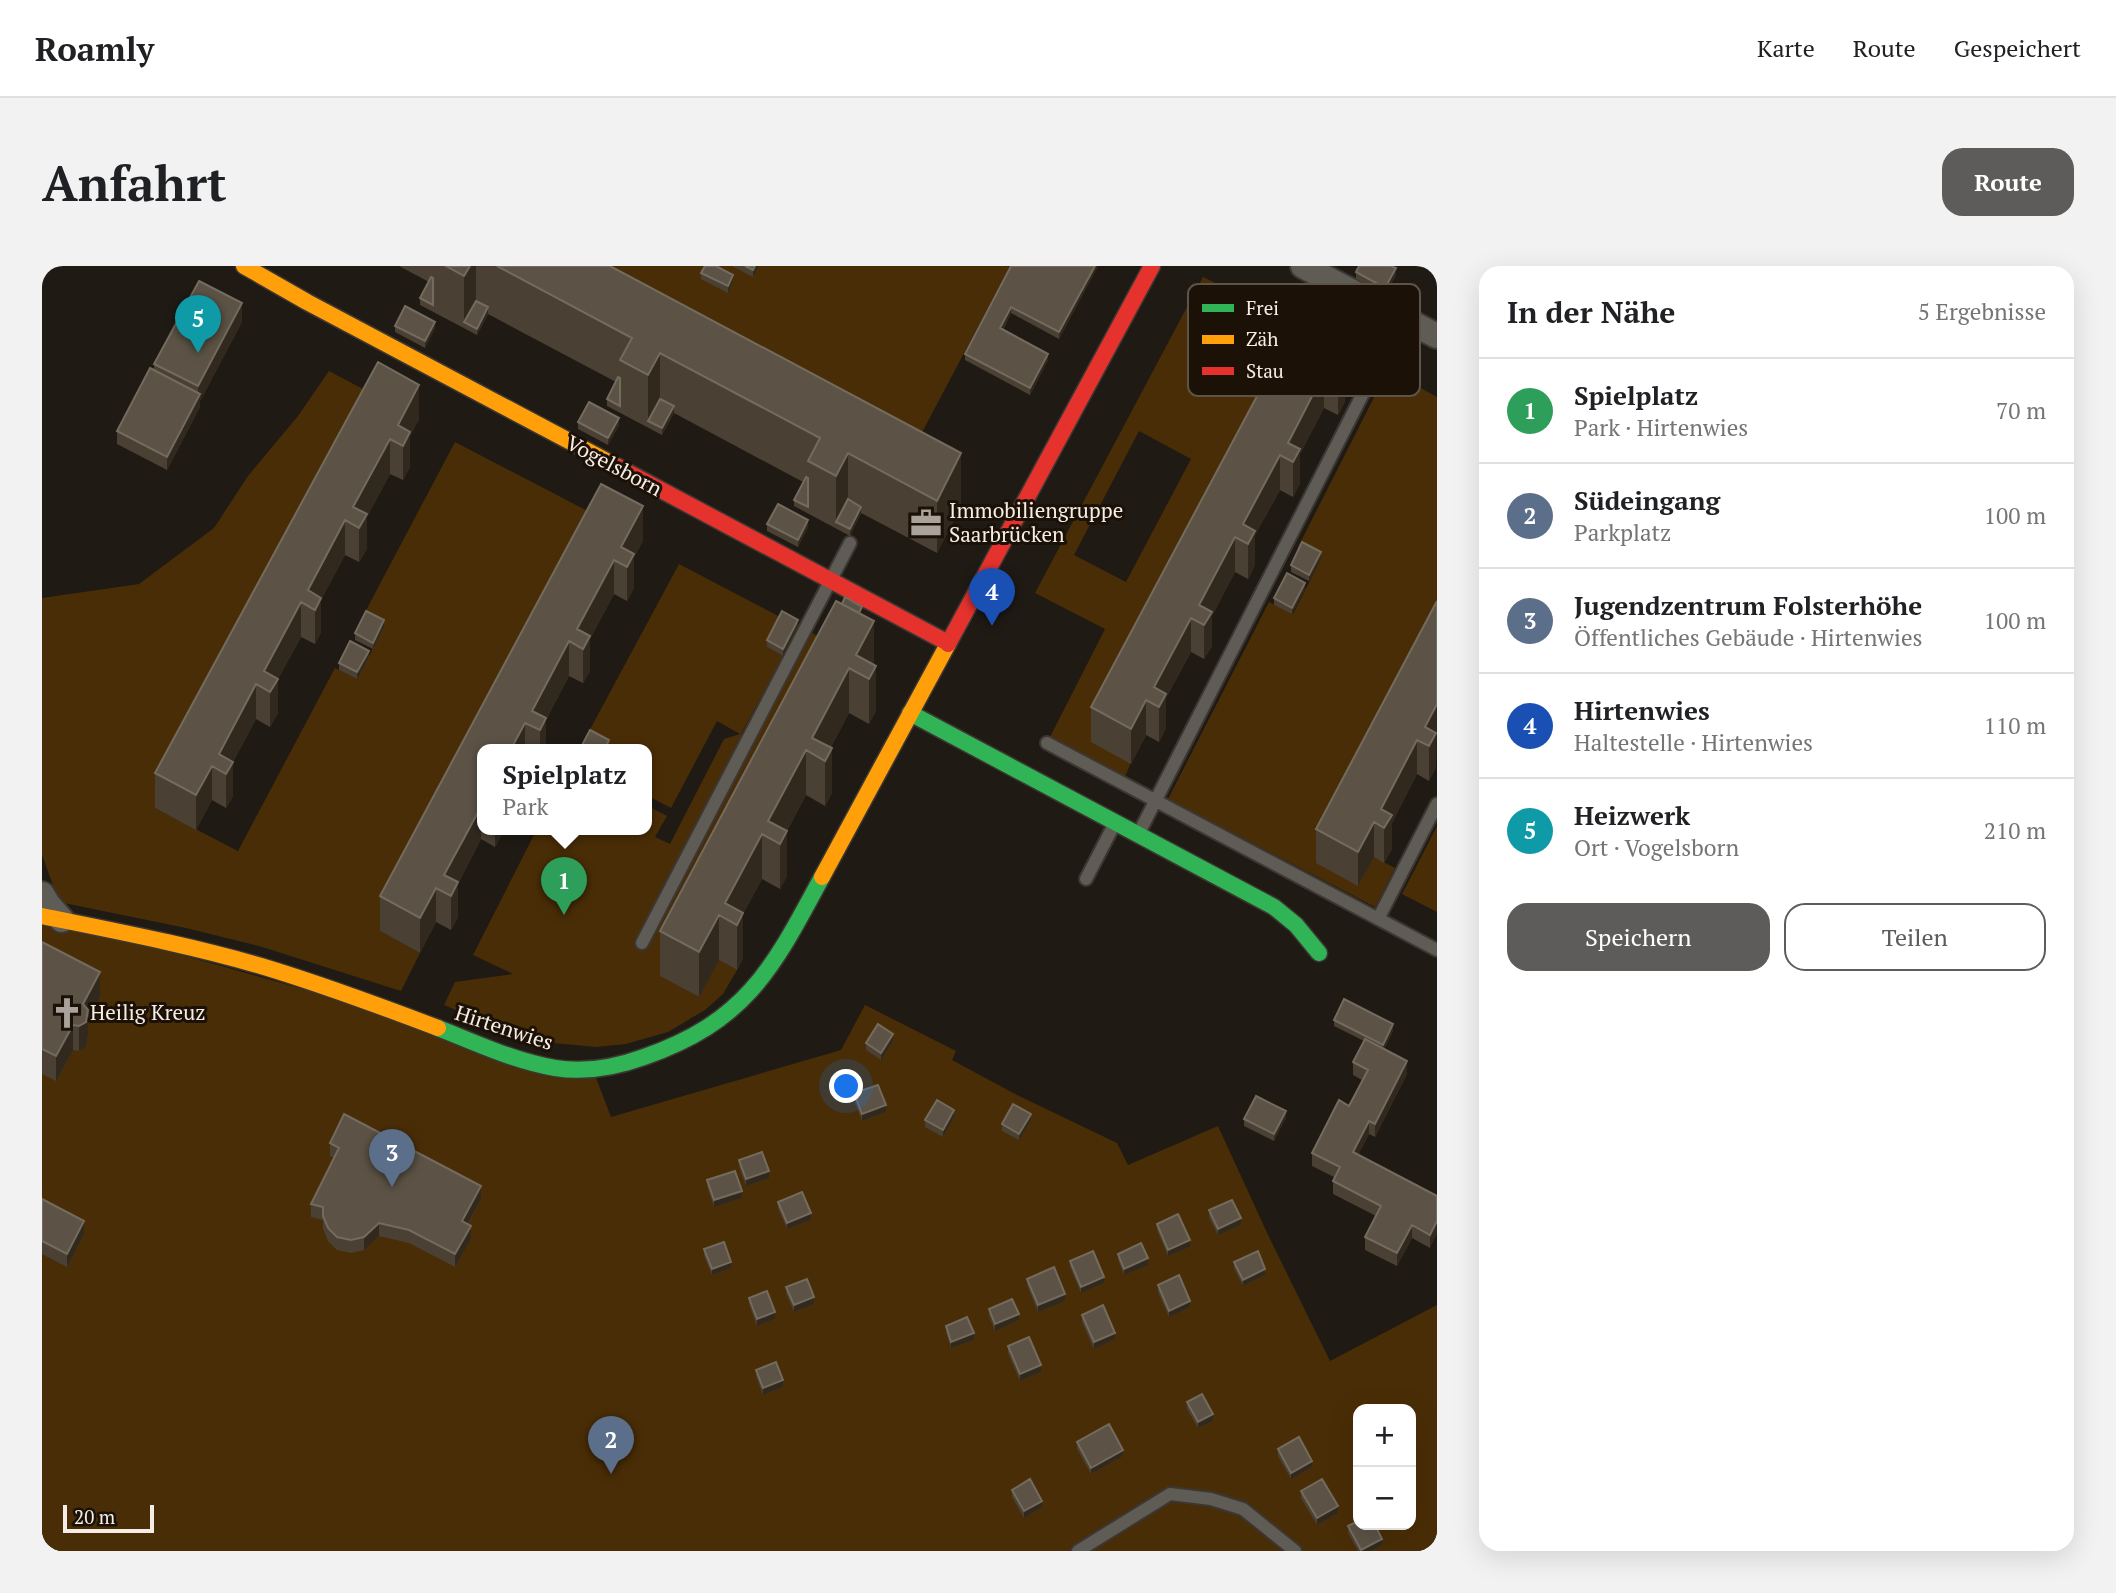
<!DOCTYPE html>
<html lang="de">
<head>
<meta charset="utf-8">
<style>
	body { margin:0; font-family:"PT Serif",serif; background:#f2f2f2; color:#202124 }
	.controls { position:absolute; right:21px; bottom:21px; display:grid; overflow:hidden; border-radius:14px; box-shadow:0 7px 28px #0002 }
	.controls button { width:63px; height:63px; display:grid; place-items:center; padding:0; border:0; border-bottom:2px solid #e0e0e0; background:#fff; color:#202124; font:35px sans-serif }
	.scale { position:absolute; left:21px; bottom:18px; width:91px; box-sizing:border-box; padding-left:7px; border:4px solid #f5ede6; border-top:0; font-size:19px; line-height:24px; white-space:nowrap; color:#f5ede6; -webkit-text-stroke:5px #1b1106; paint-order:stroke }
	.you { position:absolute; left:805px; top:821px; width:24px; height:24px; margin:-18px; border:5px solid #fff; border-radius:50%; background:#1a73e8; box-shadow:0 0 0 10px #1a73e833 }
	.badge { display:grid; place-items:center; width:46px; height:46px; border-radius:50%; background:#5e5c5a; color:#fff; font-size:23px; font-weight:700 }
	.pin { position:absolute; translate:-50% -58px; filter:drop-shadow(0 2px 4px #0008) }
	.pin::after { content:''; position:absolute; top:37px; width:24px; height:21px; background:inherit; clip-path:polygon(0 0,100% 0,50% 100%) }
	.popup { position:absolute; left:435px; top:478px; width:175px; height:91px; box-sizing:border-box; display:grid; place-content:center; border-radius:14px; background:#fff; filter:drop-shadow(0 2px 5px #0005); font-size:23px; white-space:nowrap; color:#757577 }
	.popup b { font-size:26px; color:#202124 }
	.popup::after { content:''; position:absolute; left:50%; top:100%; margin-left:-14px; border:14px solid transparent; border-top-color:#fff }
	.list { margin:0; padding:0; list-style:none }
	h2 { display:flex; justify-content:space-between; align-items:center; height:91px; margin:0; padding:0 28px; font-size:30px }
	h2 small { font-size:23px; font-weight:400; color:#757577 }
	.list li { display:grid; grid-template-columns:46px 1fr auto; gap:21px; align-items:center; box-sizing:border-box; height:105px; padding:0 28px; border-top:2px solid #e0e0e0 }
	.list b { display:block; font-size:26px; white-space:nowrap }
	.list p { margin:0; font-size:23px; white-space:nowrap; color:#757577 }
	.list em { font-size:23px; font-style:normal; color:#757577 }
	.actions { display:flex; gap:14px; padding:21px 28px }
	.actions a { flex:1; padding:16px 0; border:2px solid #5e5c5a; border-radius:21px; text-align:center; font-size:24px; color:#5e5c5a }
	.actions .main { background:#5e5c5a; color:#fff }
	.map { position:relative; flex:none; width:1395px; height:1285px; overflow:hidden; border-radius:21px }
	header { display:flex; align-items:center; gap:42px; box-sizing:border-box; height:98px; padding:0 35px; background:#fff; border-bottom:2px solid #e0e0e0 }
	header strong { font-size:33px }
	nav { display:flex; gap:38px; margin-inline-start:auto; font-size:24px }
	.intro { display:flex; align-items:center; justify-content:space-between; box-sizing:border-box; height:168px; padding:0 42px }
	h1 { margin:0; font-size:49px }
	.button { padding:18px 32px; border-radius:21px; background:#5e5c5a; color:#fff; font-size:24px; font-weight:700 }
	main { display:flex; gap:42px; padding:0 42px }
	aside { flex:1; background:#fff; border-radius:21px; box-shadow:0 7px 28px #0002 }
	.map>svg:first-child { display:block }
	.green { fill:#492d06; fill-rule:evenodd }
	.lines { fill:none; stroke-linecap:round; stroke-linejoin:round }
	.lane-casing { stroke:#3c3732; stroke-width:16 }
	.street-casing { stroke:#3c3732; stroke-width:28 }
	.fast-casing { stroke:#3c3732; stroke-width:19 }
	.slow-casing { stroke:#3c3732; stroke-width:19 }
	.jam-casing { stroke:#3c3732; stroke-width:19 }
	.lane { stroke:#5f5b55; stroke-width:12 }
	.street { stroke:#5f5b55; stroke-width:24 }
	.fast { stroke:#30b455; stroke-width:16 }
	.slow { stroke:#ff9f0a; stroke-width:16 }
	.jam { stroke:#e5322d; stroke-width:16 }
	.wall { fill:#4a4033 }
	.shaded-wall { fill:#31291e }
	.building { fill:#5c5346; stroke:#746b5f; stroke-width:2 }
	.labels { text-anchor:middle; stroke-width:6; stroke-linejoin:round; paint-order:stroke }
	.street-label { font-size:21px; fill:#f5ede6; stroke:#1b1106 }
	.poi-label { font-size:21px; fill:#f5ede6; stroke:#1b1106; text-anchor:start }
	.key { fill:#1b1106; stroke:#5c5349; stroke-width:2 }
	.key-label { font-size:19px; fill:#f5ede6 }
</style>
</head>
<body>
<header>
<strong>Roamly</strong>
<nav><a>Karte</a><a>Route</a><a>Gespeichert</a></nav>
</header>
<div class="intro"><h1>Anfahrt</h1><a class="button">Route</a></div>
<main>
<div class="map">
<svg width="1395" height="1285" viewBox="0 0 1395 1285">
	<rect width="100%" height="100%" fill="#1f1a14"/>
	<path class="green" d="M557,0H968L876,174Z
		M1161,11L1269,64L1083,511L1008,471L1063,363L993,327ZM1097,165L1149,193L1084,316L1032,289Z
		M1346,104L1395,131V369L1332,591L1353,602L1333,641L1126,533L1227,336L1251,348L1279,293L1256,281Z
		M287,105L336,131L113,542L196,585L293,402L315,413L342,361L321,350L413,176L559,252L338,665L378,687L359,725L217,680L144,662L17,636L0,589V332L97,318L172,262L206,210L256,150Z
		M637,298L740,352L725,381L741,390L699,468L713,474L770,367L794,380L619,710L657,731L677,694L695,704L681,728L663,744L626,766L584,778L554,781L501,776L463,765L402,739L413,716L471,708L431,689L495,563H604V539L625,550L613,571L628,578L682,473L698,468L675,455L629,542L604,529V483H566L567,481L545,469Z
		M1395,560V646L1360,628Z
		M0,650L551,804L569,851L799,784L823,739L914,785L910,794L975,829L1075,877L1086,899L1176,860L1227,971L1288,1095L1395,1039V1285H0ZM1316,1143H1369V1259H1316Z"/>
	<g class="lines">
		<defs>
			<path id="lane" d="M1005,477L1395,684
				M1098,565L1360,51
				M1044,613L1073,557
				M1336,653L1395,538
				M600,677L808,277
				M1036,1285L1128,1228L1169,1233L1201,1243L1253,1285"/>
			<path id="street" d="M1261,0L1395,70
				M0,628L6,638L20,654"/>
			<path id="fast" d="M868,447L1232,641L1254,659L1277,687
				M396,762C434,777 472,795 513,802C544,807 572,802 602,791C705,755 731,702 780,611"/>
			<path id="slow" d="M202,0L265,36L576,201
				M780,611L906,378
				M0,650C73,665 147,679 219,700C279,718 338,740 396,762"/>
			<path id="jam" d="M576,201L906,377
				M906,378L1110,0"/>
		</defs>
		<use href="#lane" class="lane-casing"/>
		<use href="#street" class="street-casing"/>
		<use href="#fast" class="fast-casing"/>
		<use href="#slow" class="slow-casing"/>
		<use href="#jam" class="jam-casing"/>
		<use href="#lane" class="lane"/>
		<use href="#street" class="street"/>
		<use href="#fast" class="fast"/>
		<use href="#slow" class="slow"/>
		<use href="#jam" class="jam"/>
	</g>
	<path class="wall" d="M357,0H568L919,240L895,287L819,247L808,270L752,240V234L761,216L632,147L620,169L565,140V133L574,116L446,48L435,69L378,39V32L387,16Z
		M690,0H717L711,11Z
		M969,0H1056L1017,73L969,47L961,64L1006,94L988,129L923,94V88Z
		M1314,6L1354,9L1343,29L1314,13Z
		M659,7L691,15L686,27L659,13Z
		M1269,29L1312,87L1303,105V135L1296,149L1282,142L1258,188V217L1251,231L1238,224L1213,269V299L1206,313L1193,306L1170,350V380L1162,393L1149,386L1124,432V462L1117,476L1104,469L1089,498L1049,476V441Z
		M200,56L158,135V141L125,204L75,178V165L112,104V98Z
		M353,60L393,62L383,82L353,66Z
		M336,96L377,153L368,170V201L361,214L348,208L325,251V283L317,296L303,289L279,334V366L273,378L259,371L236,413V447L228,461L214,453L191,496V530L184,542L170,534L154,564L113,542V507Z
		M536,156L577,159L566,179L536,163Z
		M559,218L601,275L592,291V322L585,335L572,328L548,373V405L541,417L527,410L504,454V483H440V563H460V568L453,581L439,573L416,618V651L409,664L394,656L378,687L338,665V630Z
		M725,258L766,261L756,281L725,265Z
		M1279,293L1267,315L1249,306V299Z
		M1263,323L1250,348L1232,339V332Z
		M1395,335L1394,501L1387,515L1375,508L1350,557V583L1342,597L1332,591L1316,620L1274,597V563Z
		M820,347L832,399L834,445L827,458L807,447L789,481L790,527L783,540L764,529L745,565V610L738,623L720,613L701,648V692L695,704L677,694L657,731L618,710V665Z
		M756,360L741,390L725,381V374Z
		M342,361L331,383L313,374V367Z
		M327,391L315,413L297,404V397Z
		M0,676L58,731L46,754V769L44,781L37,785L31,784L14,815L0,808Z
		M1292,754L1351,765L1342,783L1365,808L1333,871L1327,868L1316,889L1395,930L1388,982L1370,972L1355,1000L1323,984V971L1334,950L1291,928V915L1292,911L1270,900V887L1307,840L1320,814L1311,809V796L1322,775L1292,760Z
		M851,775L839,794L824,784V777Z
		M812,827L844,846L820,855L812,834Z
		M912,851L901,871L883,861V854Z
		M1244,851L1232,875L1202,860V853Z
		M989,854L977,874L960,865V858Z
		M288,877L439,933L426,958L429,973L413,1001L367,977L337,970L322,984L309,987L295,984L286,975L281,963V954L269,951V938L292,892L288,890Z
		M697,894L727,912L704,920L697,901Z
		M665,914L700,932L672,941L665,920Z
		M0,933L42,968L25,1001L0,988Z
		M736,936L769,954L745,963L736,942Z
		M1167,944L1199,959L1176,969L1167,951Z
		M1115,958L1148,981L1126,990L1115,964Z
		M662,983L689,1002L670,1009L662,990Z
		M1076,988L1106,999L1082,1009L1076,994Z
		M1028,995L1062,1017L1039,1027L1028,1001Z
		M1192,996L1223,1009L1201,1020L1192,1002Z
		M985,1013L1023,1035L996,1046L985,1019Z
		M1116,1019L1148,1041L1127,1051L1116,1026Z
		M744,1021L772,1038L752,1046L744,1027Z
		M707,1032L733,1053L715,1060L707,1038Z
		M947,1043L977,1054L953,1065L947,1050Z
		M1040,1049L1073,1073L1052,1083L1040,1056Z
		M904,1060L932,1074L909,1082L904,1066Z
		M966,1080L999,1106L978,1115L966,1087Z
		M714,1104L741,1121L721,1129L714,1110Z
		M1145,1136L1171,1155L1156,1162L1145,1143Z
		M1035,1176L1081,1190L1049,1208L1035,1183Z
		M1236,1183L1270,1201L1249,1213L1236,1190Z
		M970,1224L1000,1241L982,1252L970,1231Z
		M1259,1225L1296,1247L1275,1259L1259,1232Z
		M1306,1260L1340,1279L1329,1285H1316L1306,1267Z"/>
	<path class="shaded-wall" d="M428,0H434V41L422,56V10Z
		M713,0H717L711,11V4Z
		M1053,0H1056L1017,73V66Z
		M1354,2V9L1343,29V22Z
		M691,9V15L686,27V20Z
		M200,37V56L158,135V141L125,204V191L156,132V120Z
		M446,41V48L435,69V63Z
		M969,41V47L958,69V62Z
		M1312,53V87L1303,105V135L1296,149V114L1291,94Z
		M393,56V62L383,82V75Z
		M618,87V140L606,155V109Z
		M1006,88V94L988,129V122Z
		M1282,107V142L1258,188V217L1251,231V196L1246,177Z
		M377,119V153L368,170V201L361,214V180L356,159Z
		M632,140V147L620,169V162Z
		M577,152V159L566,179V172Z
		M348,173V208L325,251V283L317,296V262L311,241Z
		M806,187V240L794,256V263V210Z
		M919,187V240L895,287V235Z
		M1238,189V224L1213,269V299L1206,313V278L1201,258Z
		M601,240V275L592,291V322L585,335V301L579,281Z
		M819,241V247L808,270V263Z
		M303,254V289L279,334V366L273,378V344L266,324Z
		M766,254V261L756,281V274Z
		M1193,271V306L1170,350V380L1162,393V359L1157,339Z
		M1279,286V293L1267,315V309Z
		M572,294V328L548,373V405L541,417V383L535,363Z
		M1263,317V323L1250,348V342Z
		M259,336V371L236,413V447L228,461V426L222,405Z
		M1149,352V386L1124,432V462L1117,476V441L1112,421Z
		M342,354V361L331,383V377Z
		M756,354V360L741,390V383Z
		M832,355V400L814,389Z
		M527,375V410L504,454V483H498V464L490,445Z
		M327,385V391L315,413V406Z
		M834,400V445L827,458V413Z
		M807,402V447L782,494L770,472Z
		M214,418V453L191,496V530L184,542V508L177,488Z
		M1104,434V469L1089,498V463Z
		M1395,438L1394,501L1387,515V480L1383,461Z
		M483,457V483H469Z
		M1375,474V508L1350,557V583L1342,597V562L1339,543Z
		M790,482V527L783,540V495Z
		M764,484V529L738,578L726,555Z
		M170,500V534L154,564V529Z
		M439,539V573L416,618V651L409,664V630L402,609Z
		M1332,556V591L1316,620V586Z
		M453,563H460V568L453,581Z
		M745,565V610L738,623V578Z
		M720,568V613L701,648V692L695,704V659L683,637Z
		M394,622V656L378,687V652Z
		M677,649V694L657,731V686Z
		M58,706V731L46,754V769L44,781L37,785V760L41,738Z
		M1351,758V765L1341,785V779Z
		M31,759V784L14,815V790Z
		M851,768V775L839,794V787Z
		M1365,795V808L1333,871V858Z
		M844,839V846L820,855V848Z
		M912,844V851L901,871V864Z
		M1244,845V851L1232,875V868Z
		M989,848V854L977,874V868Z
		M1327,855V868L1311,899V886Z
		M727,905V912L704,920V913Z
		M439,920V933L420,968V955Z
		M700,925V932L672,941V934Z
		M769,947V954L745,963V957Z
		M1199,952V959L1176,969V963Z
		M42,955V968L25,1001V988Z
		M1395,955V968L1388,982V969Z
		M337,957V970L322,984V971Z
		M1370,959V972L1355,1000V987Z
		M429,960V973L413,1001V988Z
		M1148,974V981L1126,990V984Z
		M1106,992V999L1082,1009V1003Z
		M689,996V1002L670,1009V1003Z
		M1223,1003V1009L1201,1020V1014Z
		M1062,1011V1017L1039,1027V1021Z
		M1023,1028V1035L996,1046V1039Z
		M772,1031V1038L752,1046V1039Z
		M1148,1035V1041L1127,1051V1045Z
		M733,1046V1053L715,1060V1053Z
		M977,1048V1054L953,1065V1058Z
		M932,1067V1074L909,1082V1076Z
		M1073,1067V1073L1052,1083V1076Z
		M999,1099V1106L978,1115V1108Z
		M741,1114V1121L721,1129V1122Z
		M1171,1148V1155L1156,1162V1156Z
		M1081,1184V1190L1049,1208V1202Z
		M1270,1195V1201L1249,1213V1207Z
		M1000,1235V1241L982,1252V1245Z
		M1296,1240V1247L1275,1259V1252Z
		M1340,1273V1279L1329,1285H1319Z"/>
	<path class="building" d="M404,0H428L422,10Z
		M455,0H568L919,187L895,235L806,187L794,210L766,195L778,172L618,87L606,109L578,94L590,72Z
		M663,0H674L691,9L686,20L659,7Z
		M703,0H713L711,4Z
		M969,0H1053L1017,66L969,41L958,62L1006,88L988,122L923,88Z
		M1317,0H1349L1354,2L1343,22L1314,6Z
		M389,11L391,12V39L378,32Z
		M157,15L200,37L156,120L112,98Z
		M1269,29L1312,53L1291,94L1303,101L1296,114L1282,107L1246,177L1258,183L1251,196L1238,189L1201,258L1213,265L1206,278L1193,271L1157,339L1170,346L1162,359L1149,352L1112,421L1124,428L1117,441L1104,434L1089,463L1049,441Z
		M434,35L446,41L435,63L422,56Z
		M363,40L393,56L383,75L353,60Z
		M336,96L377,119L356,159L368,166L361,180L348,173L311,241L325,248L317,262L303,254L266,324L279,332L273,344L259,336L222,405L236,413L228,426L214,418L177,488L191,496L184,508L170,500L154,529L113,507Z
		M108,102L158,128L125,191L75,165Z
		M576,111L578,112V140L565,133Z
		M618,133L632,140L620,162L606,155Z
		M547,136L577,152L566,172L536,156Z
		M764,211L766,212V241L752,234Z
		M559,218L601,240L579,281L592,288L585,301L572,294L535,363L548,370L541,383L527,375L490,445L504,452L498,464L483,457L469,483H440V539L402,609L416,616L409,630L394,622L378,652L338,630Z
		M806,233L819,241L808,263L794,256Z
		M736,238L766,254L756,274L725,258Z
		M1260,276L1279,286L1267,309L1249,299Z
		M1245,307L1263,317L1250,342L1232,332Z
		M803,331L820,341L817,347L800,338Z
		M794,335L832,355L814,389L834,400L827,413L807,402L770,472L790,482L783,495L764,484L726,555L745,565L738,578L720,568L683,637L701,647L695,659L677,649L657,686L618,665Z
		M1395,335V438L1383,461L1394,467L1387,480L1375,474L1339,543L1350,549L1342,562L1332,556L1316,586L1274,563Z
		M324,345L342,354L331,377L313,367Z
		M740,345L756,354L741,383L725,374Z
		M308,375L327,385L315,406L297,397Z
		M548,464L567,474L563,483H538Z
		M0,676L58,706L41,738L46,744L44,756L37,760L31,759L14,790L0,783Z
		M1302,733L1351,758L1341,779L1292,754Z
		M836,758L851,768L839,787L824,777Z
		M1323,773L1365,795L1333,858L1327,855L1311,886L1395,930V955L1388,969L1370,959L1355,987L1323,971L1339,940L1291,915L1298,901L1270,887L1297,834L1307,840L1326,804L1311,796Z
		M836,819L844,839L820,848L812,827Z
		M1214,830L1244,845L1232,868L1202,853Z
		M895,834L912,844L901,864L883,854Z
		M971,838L989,848L977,868L960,858Z
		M302,848L439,920L420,955L429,960L413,988L367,964L337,957L322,971L309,974L295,971L286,962L281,950V941L269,938L297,882L288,877Z
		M720,886L727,905L704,913L697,894Z
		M693,905L700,925L672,934L665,914Z
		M760,926L769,947L745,957L736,936Z
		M0,933L42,955L25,988L0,975Z
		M1190,934L1199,952L1176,963L1167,944Z
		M1136,948L1148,974L1126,984L1115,958Z
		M682,976L689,996L670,1003L662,983Z
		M1099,977L1106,992L1082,1003L1076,988Z
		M1051,985L1062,1011L1039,1021L1028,995Z
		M1216,985L1223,1003L1201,1014L1192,996Z
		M1012,1001L1023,1028L996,1039L985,1013Z
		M1137,1009L1148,1035L1127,1045L1116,1019Z
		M765,1013L772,1031L752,1039L744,1021Z
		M725,1025L733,1046L715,1053L707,1032Z
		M970,1033L977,1048L953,1058L947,1043Z
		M1061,1039L1073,1067L1052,1076L1040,1049Z
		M925,1051L932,1067L909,1076L904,1060Z
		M987,1071L999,1099L978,1108L966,1080Z
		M734,1096L741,1114L721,1122L714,1104Z
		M1160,1128L1171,1148L1156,1156L1145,1136Z
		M1067,1158L1081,1184L1049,1202L1035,1176Z
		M1257,1171L1270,1195L1249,1207L1236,1183Z
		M988,1213L1000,1235L982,1245L970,1224Z
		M1280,1213L1296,1240L1275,1252L1259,1225Z
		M1316,1255V1259H1333L1340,1273L1319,1284L1306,1260Z"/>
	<defs>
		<symbol id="office-bare" viewBox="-9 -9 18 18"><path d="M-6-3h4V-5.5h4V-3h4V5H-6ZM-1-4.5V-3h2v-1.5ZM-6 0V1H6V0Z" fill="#aaa39c" stroke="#1b1106" stroke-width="2.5" paint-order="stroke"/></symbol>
		<symbol id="church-bare" viewBox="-9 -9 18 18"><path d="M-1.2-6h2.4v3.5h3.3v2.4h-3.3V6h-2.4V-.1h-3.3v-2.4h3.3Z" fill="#aaa39c" stroke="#1b1106" stroke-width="2.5" paint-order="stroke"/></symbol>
	</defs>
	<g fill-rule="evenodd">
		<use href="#office-bare" x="862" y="235" width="44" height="44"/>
		<use href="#church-bare" x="3" y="725" width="44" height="44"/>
	</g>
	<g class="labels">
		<g class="street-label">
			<text transform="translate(572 200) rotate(28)" y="7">Vogelsborn</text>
			<text transform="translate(462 762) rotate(18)" y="7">Hirtenwies</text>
		</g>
		<g class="poi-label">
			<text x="907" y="252">Immobiliengruppe<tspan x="907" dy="24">Saarbrücken</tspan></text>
			<text x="48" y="754">Heilig Kreuz</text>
		</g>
	</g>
	<rect x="1146" y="18" width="232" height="112" rx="10" class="key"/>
	<rect x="1160" y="38" width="32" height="8" fill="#30b455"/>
	<rect x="1160" y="69" width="32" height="9" fill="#ff9f0a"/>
	<rect x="1160" y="101" width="32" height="8" fill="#e5322d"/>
	<g class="key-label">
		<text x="1204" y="49">Frei</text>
		<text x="1204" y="80">Zäh</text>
		<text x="1204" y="112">Stau</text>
	</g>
</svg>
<div class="controls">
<button>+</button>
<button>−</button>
</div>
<div class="scale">20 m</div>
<div class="you"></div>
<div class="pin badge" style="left:522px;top:649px;background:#2e9e5b">1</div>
<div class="popup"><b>Spielplatz</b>Park</div>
<div class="pin badge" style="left:569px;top:1208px;background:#5c6f8a">2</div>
<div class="pin badge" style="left:350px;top:921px;background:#5c6f8a">3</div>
<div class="pin badge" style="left:950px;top:360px;background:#1a4fb4">4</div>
<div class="pin badge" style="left:156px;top:87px;background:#0f9aa8">5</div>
</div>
<aside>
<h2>In der Nähe<small>5 Ergebnisse</small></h2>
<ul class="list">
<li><span class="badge" style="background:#2e9e5b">1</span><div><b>Spielplatz</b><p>Park · Hirtenwies</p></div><em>70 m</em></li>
<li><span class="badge" style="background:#5c6f8a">2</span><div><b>Südeingang</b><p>Parkplatz</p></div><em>100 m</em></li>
<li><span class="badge" style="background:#5c6f8a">3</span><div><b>Jugendzentrum Folsterhöhe</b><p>Öffentliches Gebäude · Hirtenwies</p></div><em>100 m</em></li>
<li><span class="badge" style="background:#1a4fb4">4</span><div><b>Hirtenwies</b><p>Haltestelle · Hirtenwies</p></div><em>110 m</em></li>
<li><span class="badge" style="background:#0f9aa8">5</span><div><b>Heizwerk</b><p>Ort · Vogelsborn</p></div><em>210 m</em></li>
</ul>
<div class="actions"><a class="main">Speichern</a><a>Teilen</a></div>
</aside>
</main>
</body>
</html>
